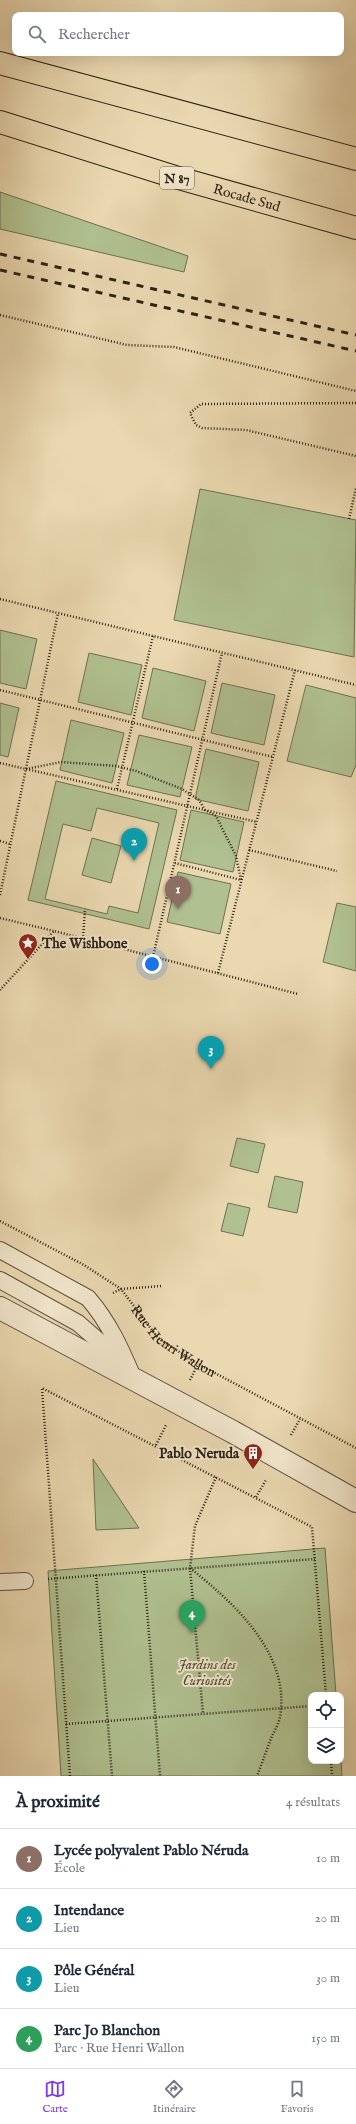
<!DOCTYPE html>
<html lang="fr">
<head>
<meta charset="utf-8">
<style>
	body { margin:0; font-family:"IM FELL English",serif; background:#f6f6f7; color:#1f2937 }
	.controls { position:absolute; right:12px; bottom:12px; display:grid; overflow:hidden; border-radius:8px; box-shadow:0 4px 16px #0002 }
	.controls button { width:36px; height:36px; display:grid; place-items:center; padding:0; border:0; border-bottom:1px solid #e0e1e3; background:#fff; color:#1f2937; font:20px sans-serif }
	.you { position:absolute; left:152px; top:964px; width:14px; height:14px; margin:-10px; border:3px solid #fff; border-radius:50%; background:#1a73e8; box-shadow:0 0 0 6px #1a73e833 }
	.badge { display:grid; place-items:center; width:26px; height:26px; border-radius:50%; background:#7c3aed; color:#fff; font-size:13px; font-weight:700 }
	.pin { position:absolute; translate:-50% -33px; filter:drop-shadow(0 1px 2px #0008) }
	.pin::after { content:''; position:absolute; top:21px; width:14px; height:12px; background:inherit; clip-path:polygon(0 0,100% 0,50% 100%) }
	.list { margin:0; padding:0; list-style:none }
	h2 { display:flex; justify-content:space-between; align-items:center; height:52px; margin:0; padding:0 16px; font-size:17px }
	h2 small { font-size:13px; font-weight:400; color:#747a83 }
	.list li { display:grid; grid-template-columns:26px 1fr auto; gap:12px; align-items:center; box-sizing:border-box; height:60px; padding:0 16px; border-top:1px solid #e0e1e3 }
	.list b { display:block; font-size:15px; white-space:nowrap }
	.list p { margin:0; font-size:13px; white-space:nowrap; color:#747a83 }
	.list em { font-size:13px; font-style:normal; color:#747a83 }
	.icon { flex:none; width:22px; height:22px; fill:none; stroke:currentColor; stroke-width:2; stroke-linecap:round; stroke-linejoin:round }
	.map { position:relative; flex:none; width:356px; height:1776px; overflow:hidden }
	.search { position:absolute; background:#fff; box-shadow:0 4px 16px #0002; left:12px; right:12px; top:12px; height:44px; display:flex; align-items:center; gap:10px; box-sizing:border-box; padding:0 14px; border-radius:8px; color:#747a83; font-size:15px }
	.sheet { height:292px; background:#fff }
	nav { display:flex; justify-content:space-around; align-items:center; box-sizing:border-box; height:56px; border-top:1px solid #e0e1e3; background:#fff; font-size:11px; color:#747a83 }
	nav a { display:grid; justify-items:center; gap:2px }
	nav .on { color:#7c3aed }
	.map>svg:first-child { display:block }
	.green { fill:#b0c090; stroke:#6e7152; fill-rule:evenodd }
	.lines { fill:none; stroke-linecap:round; stroke-linejoin:round }
	.service-casing { stroke:#5c503c; stroke-width:18 }
	.minor-casing { stroke:#5c503c; stroke-width:24 }
	.trunk-casing { stroke:#2c2215; stroke-width:24 }
	.path { stroke:#2c2215; stroke-width:2.5; stroke-dasharray:1 2; stroke-linecap:butt }
	.service { stroke:#f1e6cc; stroke-width:16 }
	.minor { stroke:#f1e6cc; stroke-width:22 }
	.trunk { stroke:#ead8b0; stroke-width:22 }
	.rail { stroke:#2c2215; stroke-width:3; stroke-dasharray:7 7; stroke-linecap:butt }
	.labels { text-anchor:middle; stroke-width:4; stroke-linejoin:round; paint-order:stroke }
	.shield { fill:#f1e6cc; stroke:#675d4c; stroke-width:1 }
	.shield-label { font-size:13px; font-weight:bold; fill:#2c2215 }
	.street-label { font-size:14px; fill:#2c2215; stroke:#f1e6cc }
	.poi-label { font-size:14px; font-weight:bold; fill:#2c2215; stroke:#f1e6cc; text-anchor:start }
	.park-label { font-size:14px; font-style:italic; fill:#4d4a34; stroke:#f1e6cc }
</style>
</head>
<body>
<div class="map">
<svg width="356" height="1776" viewBox="0 0 356 1776">
	<rect width="100%" height="100%" fill="#ead8b0"/>
	<filter id="stains"><feTurbulence type="fractalNoise" baseFrequency=".005" numOctaves="4"/><feColorMatrix values="0 0 0 0 .2 0 0 0 0 .09 0 0 0 0 .02 0 0 0 .5 -.17"/></filter>
	<radialGradient id="worn" r=".72"><stop offset=".6" stop-color="#630" stop-opacity="0"/><stop offset="1" stop-color="#630" stop-opacity=".3"/></radialGradient>
	<path class="green" d="M0,192L188,256L184,272L0,229Z
		M200,489L356,520L354,657L174,620Z
		M0,630L37,639L26,689L0,683Z
		M89,653L142,665L131,715L78,702Z
		M153,668L206,681L194,731L142,718Z
		M222,683L275,695L264,745L211,733Z
		M306,685L356,698V765L351,777L287,761Z
		M0,703L19,708L8,757L0,755Z
		M71,720L124,733L112,783L60,770Z
		M139,735L192,747L180,797L127,785Z
		M206,749L259,762L248,811L195,799Z
		M56,781L177,810L149,929L28,900ZM97,808L159,823L138,913L109,906L107,914L45,899L63,824L91,831Z
		M191,810L244,822L233,872L180,860Z
		M92,838L121,846L111,883L82,875Z
		M178,872L231,884L220,934L167,922Z
		M337,903L356,907V971L323,962Z
		M237,1138L265,1144L258,1173L230,1166Z
		M275,1176L303,1182L297,1213L268,1207Z
		M228,1203L250,1208L243,1236L221,1231Z
		M93,1459L139,1528L96,1530Z
		M325,1548L336,1695H311V1761H341L342,1776H61L48,1571Z"/>
	<g class="lines">
		<defs>
			<path id="service" d="M0,1250L88,1298C109,1322 122,1351 134,1380
				M0,1280L78,1323L109,1350L123,1367
				M0,1582L25,1581"/>
			<path id="minor" d="M0,1308L233,1432L356,1501"/>
			<g id="trunk">
				<path d="M0,63L356,159"/>
				<path id="s2" d="M0,122L175,177L356,228"/>
			</g>
		</defs>
		<use href="#service" class="service-casing"/>
		<use href="#minor" class="minor-casing"/>
		<use href="#trunk" class="trunk-casing"/>
		<g class="path">
			<path d="M0,315L127,345L174,347L356,391"/>
			<path d="M356,403L201,404L190,413L196,425L202,428L246,430L356,456"/>
			<path d="M349,519L356,488"/>
			<path d="M0,599L356,685"/>
			<path d="M0,690L273,757"/>
			<path d="M0,763L257,822"/>
			<path d="M26,769L61,762L116,766L136,771L182,789L199,800L205,810L216,816L236,856L241,880L175,863"/>
			<path d="M117,789L153,636"/>
			<path d="M0,841L10,844"/>
			<path d="M249,850L337,871"/>
			<path d="M0,895L58,613"/>
			<path d="M0,918L54,931"/>
			<path d="M83,939L85,909"/>
			<path d="M153,957L222,653"/>
			<path d="M218,973L295,670"/>
			<path d="M0,990L54,931L298,994"/>
			<path id="s1" d="M0,1221L84,1265L121,1289L158,1338L198,1364L356,1448"/>
			<path d="M113,1293L121,1289L161,1286"/>
			<path d="M190,1380L198,1364"/>
			<path d="M291,1435L300,1419"/>
			<path d="M156,1445L166,1425"/>
			<path d="M216,1477L195,1526L190,1568C234,1603 291,1654 280,1717C279,1723 275,1730 272,1736C267,1749 262,1763 257,1776"/>
			<path d="M256,1497L266,1480"/>
			<path d="M190,1568L203,1714"/>
			<path d="M144,1571L160,1776"/>
			<path d="M96,1575L112,1776"/>
			<path d="M48,1579L315,1559"/>
			<path d="M66,1724L311,1706"/>
			<path d="M331,1761L332,1776"/>
			<path d="M70,1776L42,1388L312,1527L326,1695"/>
		</g>
		<use href="#service" class="service"/>
		<use href="#minor" class="minor"/>
		<use href="#trunk" class="trunk"/>
		<path class="rail" d="M0,254L356,335
			M0,270L356,351"/>
	</g>
	<defs>
		<symbol id="sight-pin" viewBox="-11 -11 22 30"><path d="M0 17L-7.5 6A9.5 9.5 0 1 1 7.5 6Z" fill="#8f2418" stroke="#f1e6cc"/><path d="M0-6L1.8-2.2L6-1.7L2.9 1.2L3.7 5.4L0 3.3L-3.7 5.4L-2.9 1.2L-6-1.7L-1.8-2.2Z" fill="#fff"/></symbol>
		<symbol id="building-pin" viewBox="-11 -11 22 30"><path d="M0 17L-7.5 6A9.5 9.5 0 1 1 7.5 6Z" fill="#8f2418" stroke="#f1e6cc"/><path d="M-4-6H4V6H1V3H-1V6H-4ZM-2.5-4.3h1.7v1.8h-1.7ZM.8-4.3h1.7v1.8H.8ZM-2.5-1h1.7V.8h-1.7ZM.8-1h1.7V.8H.8Z" fill="#fff"/></symbol>
	</defs>
	<g fill-rule="evenodd">
		<use href="#sight-pin" x="17" y="932" width="22" height="30"/>
		<use href="#building-pin" x="242" y="1442" width="22" height="30"/>
	</g>
	<g class="labels">
		<rect class="shield" x="160" y="167" width="34" height="22" rx="3"/>
		<g class="shield-label">
			<text x="177" y="183">N 87</text>
		</g>
		<g class="street-label">
			<text dy="5" stroke="none"><textPath href="#s2" startOffset="258">Rocade Sud</textPath></text>
			<text dy="5" stroke="none"><textPath href="#s1" startOffset="214">Rue Henri Wallon</textPath></text>
		</g>
		<g class="poi-label">
			<text x="42" y="948">The Wishbone</text>
			<text x="239" y="1458" text-anchor="end">Pablo Neruda</text>
		</g>
		<g class="park-label">
			<text x="207" y="1669">Jardins des<tspan x="207" dy="16">Curiosités</tspan></text>
		</g>
	</g>
	<rect width="100%" height="100%" filter="url(#stains)"/>
	<rect width="100%" height="100%" fill="url(#worn)"/>
</svg>
<div class="controls">
<button><svg class="icon" aria-label="locate" viewBox="0 0 24 24"><circle cx="12" cy="12" r="6"/><path d="M12 2v4M12 18v4M2 12h4M18 12h4"/></svg></button>
<button><svg class="icon" aria-label="layers" viewBox="0 0 24 24"><path d="M12 4l9 5-9 5-9-5zM3 14l9 5 9-5"/></svg></button>
</div>
<div class="you"></div>
<div class="pin badge" style="left:178px;top:909px;background:#8d6e63">1</div>
<div class="pin badge" style="left:134px;top:861px;background:#0f9aa8">2</div>
<div class="pin badge" style="left:211px;top:1069px;background:#0f9aa8">3</div>
<div class="pin badge" style="left:192px;top:1633px;background:#2e9e5b">4</div>
<div class="search"><svg class="icon" aria-label="search" viewBox="0 0 24 24"><circle cx="10" cy="10" r="6"/><path d="M15 15l6 6"/></svg>Rechercher</div>
</div>
<section class="sheet">
<h2>À proximité<small>4 résultats</small></h2>
<ul class="list">
<li><span class="badge" style="background:#8d6e63">1</span><div><b>Lycée polyvalent Pablo Néruda</b><p>École</p></div><em>10 m</em></li>
<li><span class="badge" style="background:#0f9aa8">2</span><div><b>Intendance</b><p>Lieu</p></div><em>20 m</em></li>
<li><span class="badge" style="background:#0f9aa8">3</span><div><b>Pôle Général</b><p>Lieu</p></div><em>30 m</em></li>
<li><span class="badge" style="background:#2e9e5b">4</span><div><b>Parc Jo Blanchon</b><p>Parc · Rue Henri Wallon</p></div><em>150 m</em></li>
</ul>
</section>
<nav>
<a class="on"><svg class="icon" aria-label="map" viewBox="0 0 24 24"><path d="M3 6l6-2 6 2 6-2v14l-6 2-6-2-6 2zM9 4v14M15 6v14"/></svg>Carte</a>
<a><svg class="icon" aria-label="directions" viewBox="0 0 24 24"><path d="M12 3l9 9-9 9-9-9zM9 14v-3h6M13 9l2 2-2 2"/></svg>Itinéraire</a>
<a><svg class="icon" aria-label="saved" viewBox="0 0 24 24"><path d="M7 4h10v16l-5-4-5 4z"/></svg>Favoris</a>
</nav>
</body>
</html>
